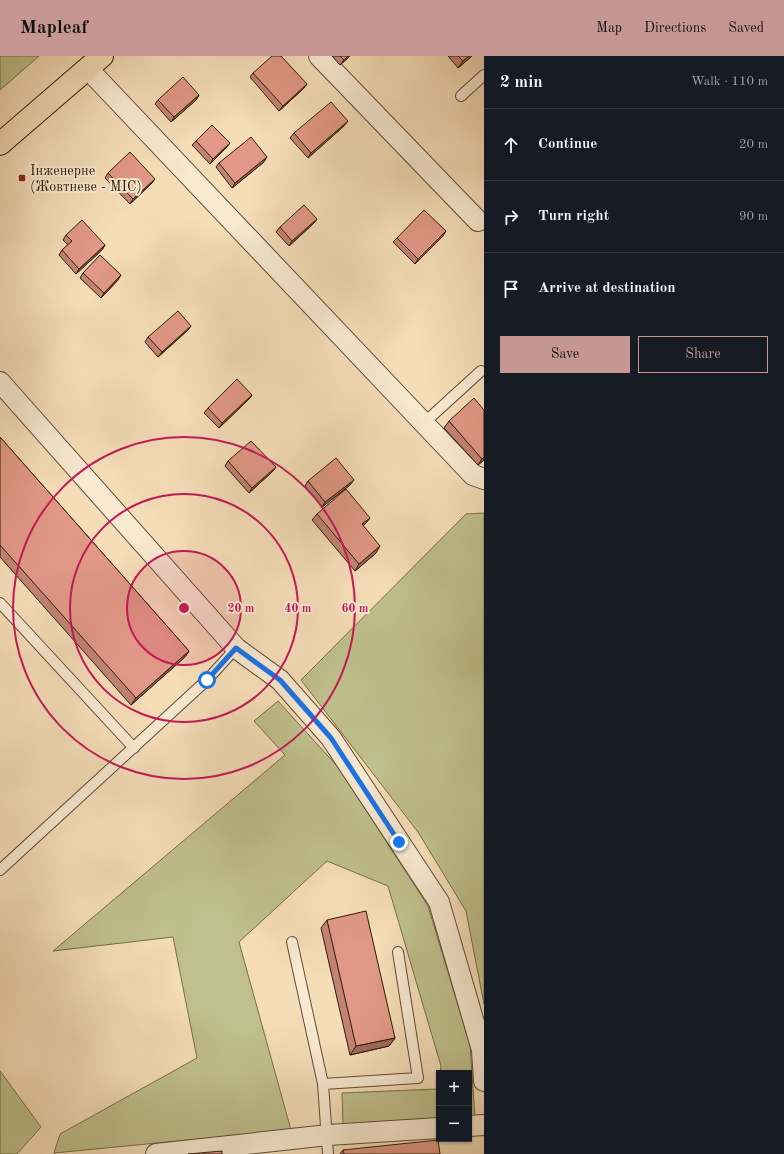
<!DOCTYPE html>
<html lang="en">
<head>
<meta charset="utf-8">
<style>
	body { margin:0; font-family:"Old Standard TT",serif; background:#242831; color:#f1f3f6 }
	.controls { position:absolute; right:12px; bottom:12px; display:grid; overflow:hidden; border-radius:0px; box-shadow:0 1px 3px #0004 }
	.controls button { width:36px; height:36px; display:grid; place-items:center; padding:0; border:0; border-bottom:1px solid #363941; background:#171b24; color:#f1f3f6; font:20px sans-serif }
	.stop { position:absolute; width:12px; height:12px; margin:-9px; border:3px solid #1a73e8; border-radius:50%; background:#fff }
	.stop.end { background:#1a73e8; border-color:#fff; box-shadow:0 1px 4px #0008 }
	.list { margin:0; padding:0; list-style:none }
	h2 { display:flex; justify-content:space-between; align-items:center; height:52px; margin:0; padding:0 16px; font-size:17px }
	h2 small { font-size:13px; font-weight:400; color:#9ea1a6 }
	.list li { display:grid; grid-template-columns:26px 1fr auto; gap:12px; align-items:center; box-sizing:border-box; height:72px; padding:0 16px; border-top:1px solid #363941 }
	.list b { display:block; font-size:15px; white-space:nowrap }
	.list em { font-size:13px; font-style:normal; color:#9ea1a6 }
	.actions { display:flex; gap:8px; padding:12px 16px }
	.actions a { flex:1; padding:9px 0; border:1px solid #c59692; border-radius:0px; text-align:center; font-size:14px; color:#c59692 }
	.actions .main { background:#c59692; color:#111 }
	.icon { flex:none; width:22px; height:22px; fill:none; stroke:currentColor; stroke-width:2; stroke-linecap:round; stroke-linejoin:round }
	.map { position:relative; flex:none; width:484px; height:1098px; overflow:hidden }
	header { display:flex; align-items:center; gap:24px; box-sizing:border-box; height:56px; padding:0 20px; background:#c59692; color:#111 }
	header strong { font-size:19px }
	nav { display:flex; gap:22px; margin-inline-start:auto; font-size:14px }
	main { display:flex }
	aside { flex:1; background:#171b24 }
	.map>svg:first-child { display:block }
	.green { fill:#bfc08d; stroke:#766e4a }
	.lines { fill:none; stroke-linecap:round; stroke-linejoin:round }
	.lane-casing { stroke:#5f4c34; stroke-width:12 }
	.street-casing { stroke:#5f4c34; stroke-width:22 }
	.primary-casing { stroke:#2d1b08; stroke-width:24 }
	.lane { stroke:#f8e9d1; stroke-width:10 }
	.street { stroke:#f8e9d1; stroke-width:20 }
	.primary { stroke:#f5ddb8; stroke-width:22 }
	.wall { fill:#c28374; stroke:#2d1b08 }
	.shaded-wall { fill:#9e6a5e; stroke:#2d1b08 }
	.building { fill:#e19887; stroke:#2d1b08 }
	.route { stroke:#1a73e8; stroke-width:5 }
	.ring { fill:none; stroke:#c2185b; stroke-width:2 }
	.poi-dot { fill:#8f2418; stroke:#f8e9d1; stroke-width:1.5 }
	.labels { text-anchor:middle; stroke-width:4; stroke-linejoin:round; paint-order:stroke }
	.poi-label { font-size:14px; fill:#2d1b08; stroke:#f8e9d1; text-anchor:start }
	.centre { fill:#c2185b; stroke:#f8e9d1; stroke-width:2 }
	.ring-label { font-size:12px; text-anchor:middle; font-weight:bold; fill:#c2185b; stroke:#f8e9d1; stroke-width:4; stroke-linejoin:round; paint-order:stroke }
</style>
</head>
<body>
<header>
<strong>Mapleaf</strong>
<nav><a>Map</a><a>Directions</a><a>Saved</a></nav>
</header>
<main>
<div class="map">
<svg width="484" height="1098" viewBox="0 0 484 1098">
	<rect width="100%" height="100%" fill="#f5ddb8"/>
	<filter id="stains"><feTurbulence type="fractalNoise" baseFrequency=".005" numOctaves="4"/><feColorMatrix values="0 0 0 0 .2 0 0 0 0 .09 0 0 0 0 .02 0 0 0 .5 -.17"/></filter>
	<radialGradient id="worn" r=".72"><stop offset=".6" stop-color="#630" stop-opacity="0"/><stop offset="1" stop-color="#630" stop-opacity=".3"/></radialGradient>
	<path class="green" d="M0,0H39L0,34Z
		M484,457V948L466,855L418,776L301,624L466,458Z
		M278,645L338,711L428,850L470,989L475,1061H469V1017H440L441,1010L388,830L327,805L239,886L291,1074L54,1097L60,1078L197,1002L173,881L53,895L285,699L254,665Z
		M0,1015L41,1071L17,1098H0Z
		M439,1021V1063L343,1069L342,1037L437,1033Z"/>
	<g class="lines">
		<defs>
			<path id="lane" d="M461,40L484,19
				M424,367L481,315
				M0,547L134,692
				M0,814L207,624L236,592
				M292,886L323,1028
				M328,1098L323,1028L418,1022L398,896"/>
			<path id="street" d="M319,0L478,165
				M88,13L473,419L484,423
				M0,326L236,592L280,624L331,682L439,846L482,994L484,1025
				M469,1070L484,1069
				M156,1098L328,1079L439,1072"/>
			<path id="primary" d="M0,88L102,0"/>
		</defs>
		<use href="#lane" class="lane-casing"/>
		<use href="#street" class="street-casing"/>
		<use href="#primary" class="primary-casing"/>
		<use href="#lane" class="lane"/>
		<use href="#street" class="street"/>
		<use href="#primary" class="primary"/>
	</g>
	<path class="wall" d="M332,0H350L340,9Z
		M448,0H472L458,12Z
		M253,17L307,28L303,33L279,55L250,21Z
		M199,39L196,44L171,66L155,48L158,44Z
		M344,70L308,102L290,82L294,77Z
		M196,85L226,92L210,108L192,89Z
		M264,106L232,132L216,111L219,107Z
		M108,117L152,127L130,148L105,122Z
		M317,163L313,168L289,190L276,176L280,171Z
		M66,179L105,189L102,194L76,218L59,199L62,194L68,189L63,184Z
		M443,180L415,208L393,186L397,182Z
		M83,217L118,224L101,242L80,222Z
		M191,270L188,274L158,301L145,286L148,281Z
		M252,339L249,343L219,372L204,357L208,352Z
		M449,365L484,404L478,409L444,372Z
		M0,381L189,595L185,601L131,649L0,501Z
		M228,405L276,411L272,416L249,437L225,410Z
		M308,425L350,429L322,451L305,430Z
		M317,458L370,462L365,468L363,470L376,497L355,515L312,464Z
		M327,864L395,982L389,990L350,999L321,872Z
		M343,1094L440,1098H340Z"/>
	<path class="shaded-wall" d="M348,0H350L340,9L344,4Z
		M469,0H472L458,12L463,5Z
		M307,28L303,33L279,55L283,50Z
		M199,39L196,44L171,66L174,61Z
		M348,65L344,70L308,102L311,97Z
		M230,87L226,92L210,108L213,103Z
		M267,101L264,106L232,132L235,127Z
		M155,123L152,127L130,148L133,143Z
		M317,163L313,168L289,190L292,185Z
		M446,175L443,180L415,208L418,203Z
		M105,189L102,194L76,218L79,213Z
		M121,219L118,224L101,242L104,237Z
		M191,270L188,274L158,301L162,296Z
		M252,339L249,343L219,372L222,367Z
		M484,401V404L478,409L482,403Z
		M276,411L272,416L249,437L252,432Z
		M354,424L350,429L322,451L325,446Z
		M370,462L365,468L357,475L362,468Z
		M380,490L376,497L355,515L359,508Z
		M189,595L185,601L131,649L136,642Z
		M395,982L389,990L350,999L356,990Z"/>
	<path class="building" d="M272,0H281L307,28L283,50L253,17Z
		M340,0H348L344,4Z
		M458,0H469L463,5Z
		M183,21L199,39L174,61L158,44Z
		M331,46L348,65L311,97L294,77Z
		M212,69L230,87L213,103L196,85Z
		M251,81L267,101L235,127L219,107Z
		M130,96L155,123L133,143L108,117Z
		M304,149L317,163L292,185L280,171Z
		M424,154L446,175L418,203L397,182Z
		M82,164L105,189L79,213L62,194L72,185L66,179Z
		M100,199L121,219L104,237L83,217Z
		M178,255L191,270L162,296L148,281Z
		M237,323L252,339L222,367L208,352Z
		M474,342L484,354V401L482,403L449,365Z
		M0,381L189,595L136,642L0,489Z
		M251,385L276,411L252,432L228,405Z
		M336,402L354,424L325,446L308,425Z
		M346,433L370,462L362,468L380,490L359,508L317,458Z
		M366,855L395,982L356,990L327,864Z
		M438,1084L440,1098H344L343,1094Z
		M222,1095V1098H188Z"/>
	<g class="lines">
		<path class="route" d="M207,624L236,592L280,624L331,682L399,786"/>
	</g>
	<circle cx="184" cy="552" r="57" fill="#c2185b" fill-opacity=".12"/>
	<g class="ring">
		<circle cx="184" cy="552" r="57"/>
		<circle cx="184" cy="552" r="114"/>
		<circle cx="184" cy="552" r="171"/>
	</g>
	<rect class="poi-dot" x="18" y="118" width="8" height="8" rx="2"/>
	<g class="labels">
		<g class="poi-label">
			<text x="30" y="119">Інженерне<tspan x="30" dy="16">(Жовтневе - МІС)</tspan></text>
		</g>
	</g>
	<circle cx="184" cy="552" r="6" class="centre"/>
	<g class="ring-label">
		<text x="241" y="556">20 m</text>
		<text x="298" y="556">40 m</text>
		<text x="355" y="556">60 m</text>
	</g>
	<rect width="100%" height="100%" filter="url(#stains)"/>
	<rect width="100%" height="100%" fill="url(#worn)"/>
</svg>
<div class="controls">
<button>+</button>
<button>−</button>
</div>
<div class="stop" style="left:207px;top:624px"></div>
<div class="stop end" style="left:399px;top:786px"></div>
</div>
<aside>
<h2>2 min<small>Walk · 110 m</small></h2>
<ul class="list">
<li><svg class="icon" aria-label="ahead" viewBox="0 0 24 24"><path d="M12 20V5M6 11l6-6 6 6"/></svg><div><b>Continue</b></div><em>20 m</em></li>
<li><svg class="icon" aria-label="right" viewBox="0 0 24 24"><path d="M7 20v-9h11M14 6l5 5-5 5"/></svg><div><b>Turn right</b></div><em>90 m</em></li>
<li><svg class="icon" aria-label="arrive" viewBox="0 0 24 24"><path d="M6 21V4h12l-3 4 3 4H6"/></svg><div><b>Arrive at destination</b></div></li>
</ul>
<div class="actions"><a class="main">Save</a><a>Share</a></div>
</aside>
</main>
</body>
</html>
